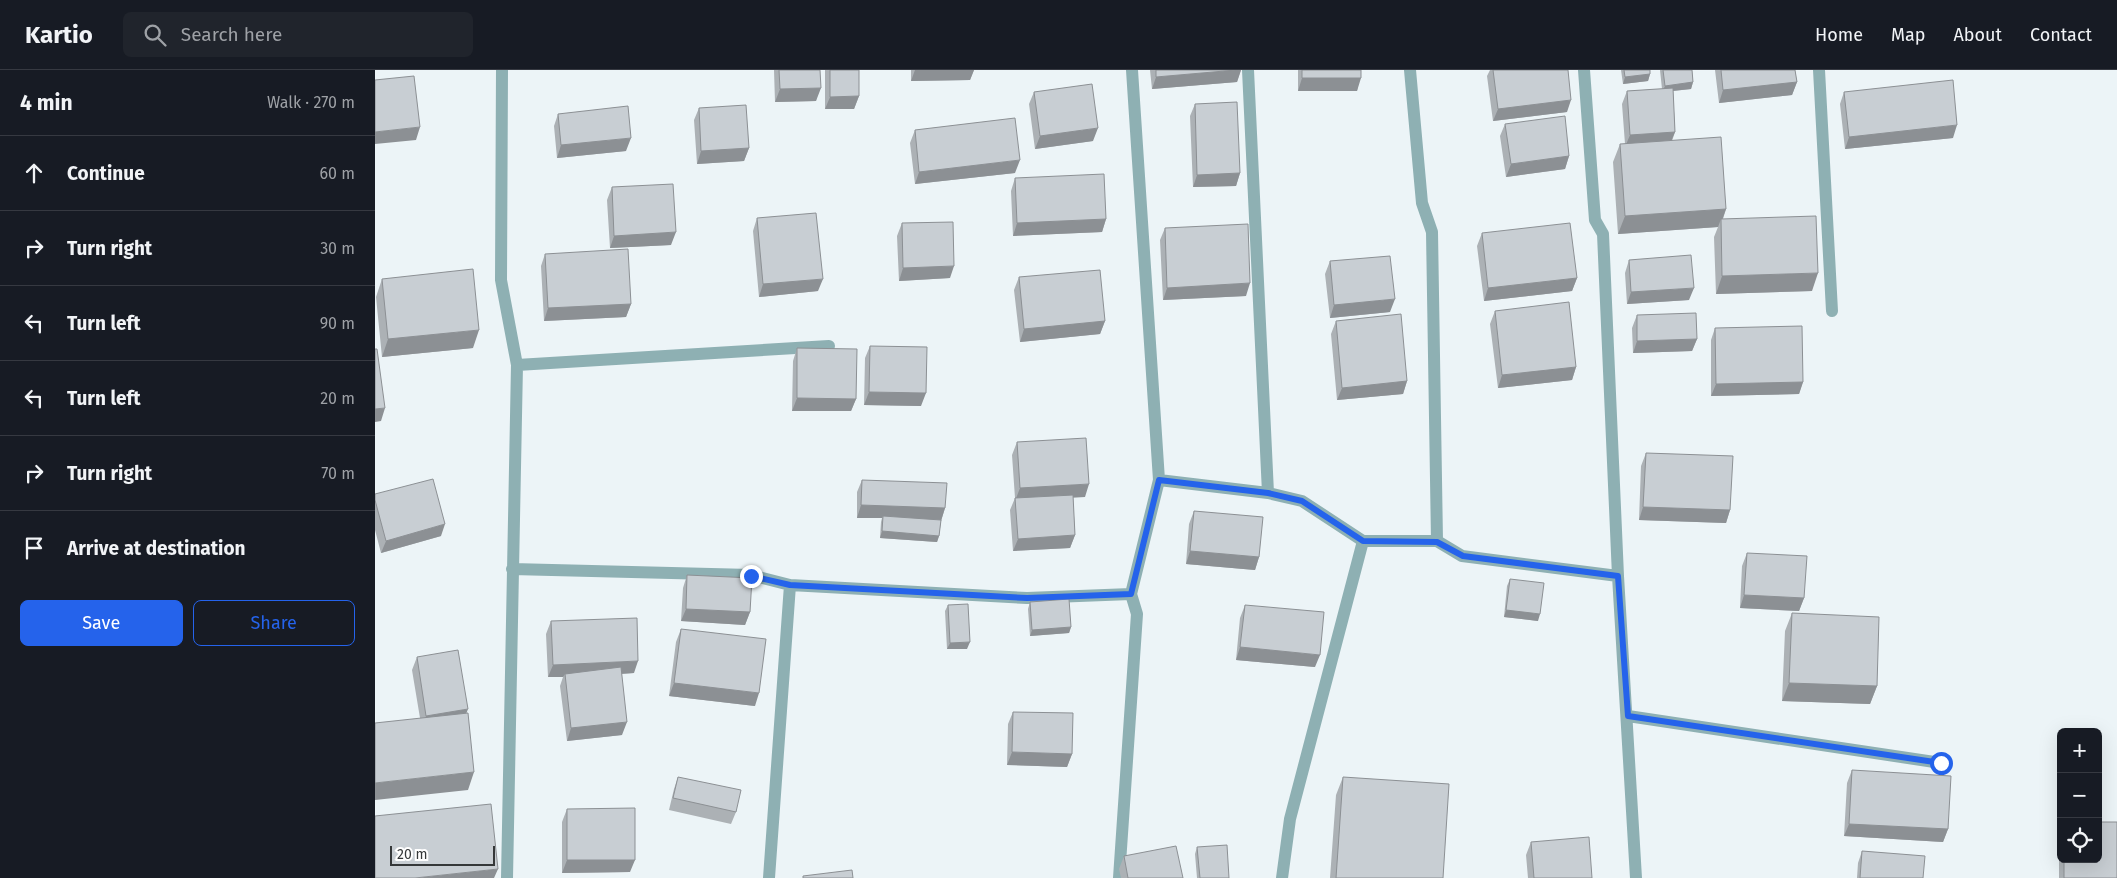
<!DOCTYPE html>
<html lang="en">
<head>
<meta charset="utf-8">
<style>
	body { margin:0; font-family:"Fira Sans",sans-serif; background:#20242c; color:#f1f3f6 }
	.controls { position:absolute; right:15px; bottom:15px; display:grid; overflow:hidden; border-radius:8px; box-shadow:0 5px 20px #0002 }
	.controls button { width:45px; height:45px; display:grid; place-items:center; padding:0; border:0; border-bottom:1px solid #363941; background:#171b24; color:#f1f3f6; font:25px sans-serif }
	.scale { position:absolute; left:15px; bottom:12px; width:105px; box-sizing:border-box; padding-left:5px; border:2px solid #353839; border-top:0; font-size:14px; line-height:18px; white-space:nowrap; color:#353839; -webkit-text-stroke:4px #fff; paint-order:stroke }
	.stop { position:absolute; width:15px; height:15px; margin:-11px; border:4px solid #2563eb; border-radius:50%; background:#fff }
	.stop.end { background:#2563eb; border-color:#fff; box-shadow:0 1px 5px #0008 }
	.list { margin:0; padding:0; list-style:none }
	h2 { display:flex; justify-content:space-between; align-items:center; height:65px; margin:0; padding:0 20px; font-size:21px }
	h2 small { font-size:16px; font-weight:400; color:#9ea1a6 }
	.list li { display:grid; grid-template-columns:32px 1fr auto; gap:15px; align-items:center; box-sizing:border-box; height:75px; padding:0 20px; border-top:1px solid #363941 }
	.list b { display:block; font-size:19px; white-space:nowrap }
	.list em { font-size:16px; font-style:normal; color:#9ea1a6 }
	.actions { display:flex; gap:10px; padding:15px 20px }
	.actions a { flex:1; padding:11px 0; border:1px solid #2563eb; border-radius:8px; text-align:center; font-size:18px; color:#2563eb }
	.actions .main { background:#2563eb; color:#fff }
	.icon { flex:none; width:28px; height:28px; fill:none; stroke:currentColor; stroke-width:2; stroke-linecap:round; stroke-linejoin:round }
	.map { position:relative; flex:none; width:1742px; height:808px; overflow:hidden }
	header { display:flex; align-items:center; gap:30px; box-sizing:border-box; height:70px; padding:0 25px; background:#171b24; border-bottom:1px solid #363941 }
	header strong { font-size:24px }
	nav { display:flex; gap:28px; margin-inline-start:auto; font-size:18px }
	.search { width:350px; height:45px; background:#20242c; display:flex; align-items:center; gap:12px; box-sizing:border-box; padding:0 18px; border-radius:8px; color:#9ea1a6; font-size:19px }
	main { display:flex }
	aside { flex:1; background:#171b24 }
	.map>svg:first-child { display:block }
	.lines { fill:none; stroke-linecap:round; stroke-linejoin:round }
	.minor { stroke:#8eb0b3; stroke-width:12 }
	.wall { fill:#acb1b5 }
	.shaded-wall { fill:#8c9094 }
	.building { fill:#c8ced3; stroke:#8c9094 }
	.route { stroke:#2563eb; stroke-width:6 }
</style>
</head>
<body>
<header>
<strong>Kartio</strong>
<div class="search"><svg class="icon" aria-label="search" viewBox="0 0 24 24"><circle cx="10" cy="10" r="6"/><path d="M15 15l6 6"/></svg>Search here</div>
<nav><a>Home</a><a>Map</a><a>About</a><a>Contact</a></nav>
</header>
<main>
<aside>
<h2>4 min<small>Walk · 270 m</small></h2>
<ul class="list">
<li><svg class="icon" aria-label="ahead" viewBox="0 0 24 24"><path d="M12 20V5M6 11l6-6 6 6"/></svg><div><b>Continue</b></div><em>60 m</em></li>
<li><svg class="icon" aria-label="right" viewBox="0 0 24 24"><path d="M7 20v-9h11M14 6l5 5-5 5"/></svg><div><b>Turn right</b></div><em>30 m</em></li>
<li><svg class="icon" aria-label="left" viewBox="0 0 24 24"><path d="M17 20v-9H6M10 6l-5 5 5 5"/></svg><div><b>Turn left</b></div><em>90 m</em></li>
<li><svg class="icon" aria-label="left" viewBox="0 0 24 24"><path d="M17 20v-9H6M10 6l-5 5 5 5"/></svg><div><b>Turn left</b></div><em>20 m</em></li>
<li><svg class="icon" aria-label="right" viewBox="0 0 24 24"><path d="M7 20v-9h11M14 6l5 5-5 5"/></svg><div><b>Turn right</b></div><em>70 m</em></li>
<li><svg class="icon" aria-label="arrive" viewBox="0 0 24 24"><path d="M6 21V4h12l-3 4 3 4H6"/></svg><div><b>Arrive at destination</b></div></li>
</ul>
<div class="actions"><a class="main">Save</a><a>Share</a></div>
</aside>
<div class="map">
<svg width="1742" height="808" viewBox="0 0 1742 808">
	<rect width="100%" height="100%" fill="#ecf4f7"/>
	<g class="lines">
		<path class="minor" d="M127,0L126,210L142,295L132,808
			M873,0L893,423
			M1035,0L1047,133L1057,162L1062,471
			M1209,0L1220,150L1228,164L1243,506L1261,808
			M1444,0L1457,241
			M142,295L454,276
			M784,410L893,423L927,431L988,471H1062L1087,486L1243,506
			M137,499L376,505L415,515L652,528L756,524
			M1253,646L1566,693
			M394,808L415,515
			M744,808L762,544L756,524L784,410L757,0
			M907,808L915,749L988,471"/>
	</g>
	<path class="wall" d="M399,0H445L441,31L400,32Z
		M450,0H484V26L479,39H450Z
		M536,0H599L595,10L536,11Z
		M775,0H866L862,12L777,19Z
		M923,0H986L982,21H923Z
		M1115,0H1193L1192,42L1118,51L1112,6Z
		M1246,0H1275V4L1273,11L1248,14Z
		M1285,0H1317L1318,12L1316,19L1298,21L1300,62L1297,71L1351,139L1348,149L1437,221L1341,224L1339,167L1343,157L1243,164L1238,92L1245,74H1250L1247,34L1252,21L1287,19Z
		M1340,0H1420L1422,12L1417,25L1344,33Z
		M659,22L718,71L660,79L654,34Z
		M1469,22L1578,68L1470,79L1465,34Z
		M820,34L865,103L861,116L818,117L815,46Z
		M324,38L374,78L369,91L322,94L319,50Z
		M183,44L251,81L182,88L179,56Z
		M1130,54L1194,86L1190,99L1131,107L1125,66Z
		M540,60L640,103L540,114L535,73Z
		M640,108L731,149L727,162L638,166L636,121Z
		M237,117L296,175L235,178L232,130Z
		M382,148L443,221L384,227L378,161Z
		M527,153L575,208L524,211L522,166Z
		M790,158L871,226L788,230L785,170Z
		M1107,163L1202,208L1197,221L1109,231L1102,176Z
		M170,184L256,234L251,247L169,251L166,196Z
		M1254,190L1314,230L1252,234L1250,203Z
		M955,191L1015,242L955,248L950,204Z
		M644,207L730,251L725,264L645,272L639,220Z
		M7,209L98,278L7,287L1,227Z
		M1120,241L1201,297L1197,310L1123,318L1115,254Z
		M1262,245L1322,269L1317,281L1258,283L1257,258Z
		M961,251L1032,311L1028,324L962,330L956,264Z
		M1340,258L1428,312L1424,324L1336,326V270Z
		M495,276L546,336L489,335L490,288Z
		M422,278L481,329L476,341H417L418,291Z
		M642,372L710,427H698L700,465L695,478L638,481L635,440L640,428L637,385Z
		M1271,383L1355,440L1351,453L1264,450L1266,396Z
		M487,410L570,438L566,451L564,466L562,472L505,468L506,452L507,448H482V422Z
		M0,424L66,466L6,483L0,460Z
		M819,441L884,487L880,500L811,494L814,454Z
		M1372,483L1429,528L1424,541L1365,538L1367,496Z
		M312,505L375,542L370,555L306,551L308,518Z
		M1135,509L1163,551L1129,547L1132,516Z
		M655,532L696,557L694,563L655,566L653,539Z
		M573,535L592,579H572L570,541Z
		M870,535L940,597L861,590L865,548Z
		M1417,543L1502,616L1495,634L1407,631L1410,561Z
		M176,551L259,603L247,604V665L192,671L185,616L188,607H173L171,564Z
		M306,559L380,636L294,626L301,572Z
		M42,587L91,643L93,720L45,648L37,600Z
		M638,642L697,684L692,697L632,695L633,654Z
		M1477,700L1573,759L1568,772L1469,766L1472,713Z
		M303,707L361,742L356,754L294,740L299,719Z
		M968,707L1068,808H955L961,725Z
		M192,739L255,802L187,803V752Z
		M1686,759V789H1723L1742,808H1684V765Z
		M1156,772L1217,808H1153L1151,785Z
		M822,777L854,808H822L820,784Z
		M1487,781L1548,808H1482L1483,793Z
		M749,786L808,808H746L744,799Z"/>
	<path class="shaded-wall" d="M540,0H599L595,10L536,11Z
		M861,0H866L862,12L777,19L781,7Z
		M1275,4L1273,11L1248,14L1250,7Z
		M927,8H986L982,21H923Z
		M1318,12L1316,19L1287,22L1290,16Z
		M1422,12L1417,25L1344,33L1348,20Z
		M446,18L441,31L400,32L405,19Z
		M484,26L479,39H450L455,27Z
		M1196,30L1192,42L1118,51L1123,39Z
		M1582,55L1578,68L1470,79L1474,67Z
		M45,57L41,70L0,74V62Z
		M723,58L718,71L660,79L665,66Z
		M1300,62L1295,74L1250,77L1255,65Z
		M256,68L251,81L182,88L186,75Z
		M374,78L369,91L322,94L326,81Z
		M1194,86L1190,99L1131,107L1136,94Z
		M645,90L640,103L540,114L544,102Z
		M865,103L861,116L818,117L822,105Z
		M1351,139L1346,153V149L1343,157L1243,164L1250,146Z
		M731,149L727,162L638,166L642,153Z
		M301,162L296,175L235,178L239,166Z
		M579,196L575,208L524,211L528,198Z
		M1443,203L1437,221L1341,224L1347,206Z
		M1202,208L1197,221L1109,231L1113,218Z
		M448,209L443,221L384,227L388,214Z
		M875,213L871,226L788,230L792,218Z
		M1319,218L1314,230L1252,234L1256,222Z
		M1020,229L1015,242L955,248L959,235Z
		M256,234L251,247L169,251L173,238Z
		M730,251L725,264L645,272L649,259Z
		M104,260L98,278L7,287L13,269Z
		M1322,269L1317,281L1258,283L1262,271Z
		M1201,297L1197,310L1123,318L1127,305Z
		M1032,311L1028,324L962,330L967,318Z
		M1428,312L1424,324L1336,326L1341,314Z
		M494,322L551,323L546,336L489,335Z
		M422,328L481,329L476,341H417Z
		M10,338L6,351L0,352V339Z
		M714,414L710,427L640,431L645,418Z
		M486,435L570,438L566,451L508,446L507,448H482Z
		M1268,437L1355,440L1351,453L1264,450Z
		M70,454L66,466L6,483L11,471Z
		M507,461L564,466L562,472L505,468Z
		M700,465L695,478L638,481L643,469Z
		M815,481L884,487L880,500L811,494Z
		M1369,525L1429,528L1424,541L1365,538Z
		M311,539L375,542L370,555L306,551Z
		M1131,540L1165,544L1163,551L1129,547Z
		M696,557L694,563L655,566L657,560Z
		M595,572L592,579H572L575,573Z
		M865,577L945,585L940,597L861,590Z
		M263,591L259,603L190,607V604L188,607H173L178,595Z
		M299,613L384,623L380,636L294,626Z
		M1414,613L1502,616L1495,634L1407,631Z
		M93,639L88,652L47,658L51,646Z
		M252,652L247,665L192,671L196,658Z
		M637,682L697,684L692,697L632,695Z
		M99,702L93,720L0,730V713Z
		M1474,754L1573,759L1568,772L1469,766Z
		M192,790H260L255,802L187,803Z
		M123,799L119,808H40Z"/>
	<path class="building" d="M404,0H445L446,18L405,19Z
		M455,0H484V26L455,27Z
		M781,0H861L781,7Z
		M927,0H986V8H927Z
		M1118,0H1193L1196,30L1123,39Z
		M1249,0H1275V4L1250,7Z
		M1288,0H1317L1318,12L1290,16Z
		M1346,0H1420L1422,12L1348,20Z
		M39,6L45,57L0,62V10Z
		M1578,10L1582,55L1474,67L1469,22Z
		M717,14L723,58L665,66L659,22Z
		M1298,18L1300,62L1255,65L1252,21Z
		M862,32L865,103L822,105L820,34Z
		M371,35L374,78L326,81L324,38Z
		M253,36L256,68L186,75L183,44Z
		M1190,46L1194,86L1136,94L1130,54Z
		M640,48L645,90L544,102L540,60Z
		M1346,67L1351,139L1250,146L1245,74Z
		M729,104L731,149L642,153L640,108Z
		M298,114L301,162L239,166L237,117Z
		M441,143L448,209L388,214L382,148Z
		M1441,146L1443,203L1347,206L1346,149Z
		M578,152L579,196L528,198L527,153Z
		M1195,153L1202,208L1113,218L1107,163Z
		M873,154L875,213L792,218L790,158Z
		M253,179L256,234L173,238L170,184Z
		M1316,185L1319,218L1256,222L1254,190Z
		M1015,186L1020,229L959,235L955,191Z
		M98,199L104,260L13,269L7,209Z
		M725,200L730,251L649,259L644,207Z
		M1194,232L1201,297L1127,305L1120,241Z
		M1321,243L1322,269L1262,271V245Z
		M1026,244L1032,311L967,318L961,251Z
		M1427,256L1428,312L1341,314L1340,258Z
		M495,276L552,277L551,323L494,322Z
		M422,278L482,279L481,329L422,328Z
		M0,279H2L10,338L0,339Z
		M711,368L714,414L645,418L642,372Z
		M1271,383L1358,386L1355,440L1268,437Z
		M58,409L70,454L11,471L0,430V424Z
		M487,410L572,413L570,438L486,435Z
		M698,425L700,465L643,469L640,428Z
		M819,441L888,447L884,487L815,481Z
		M508,446L566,450L564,466L507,461Z
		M1372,483L1432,486L1429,528L1369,525Z
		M312,505L377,508L375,542L311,539Z
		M1135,509L1169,513L1165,544L1131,540Z
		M694,529L696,557L657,560L655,532Z
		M593,534L595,572L575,573L573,535Z
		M870,535L949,542L945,585L865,577Z
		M1417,543L1504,547L1502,616L1414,613Z
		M262,548L263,591L178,595L176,551Z
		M306,559L391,569L384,623L299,613Z
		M83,580L93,639L51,646L42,587Z
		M246,597L252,652L196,658L190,604Z
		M638,642L698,643L697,684L637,682Z
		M93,643L99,702L0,713V653Z
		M1477,700L1576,706L1573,759L1474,754Z
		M303,707L366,720L361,742L298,728Z
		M968,707L1074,714L1068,808H961Z
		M116,734L123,799L40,808H0V746Z
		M260,738V790H192V739Z
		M1723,752H1742V808H1689V789H1723Z
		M1214,767L1217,808H1159L1156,772Z
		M852,775L854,808H825L822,777Z
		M801,776L808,808H753L749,786Z
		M1487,781L1550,786L1548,808H1485Z
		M477,800L478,808H428V806Z"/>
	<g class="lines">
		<path class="route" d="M376,506L415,515L652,528L756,524L784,410L893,423L927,431L988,471L1062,472L1088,486L1243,506L1253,646L1566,693"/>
	</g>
</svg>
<div class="controls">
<button>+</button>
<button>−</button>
<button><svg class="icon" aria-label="locate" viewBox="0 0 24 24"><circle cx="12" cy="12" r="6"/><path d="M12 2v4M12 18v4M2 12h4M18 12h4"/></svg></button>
</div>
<div class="scale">20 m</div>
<div class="stop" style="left:1566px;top:693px"></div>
<div class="stop end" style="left:376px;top:506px"></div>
</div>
</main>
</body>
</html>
